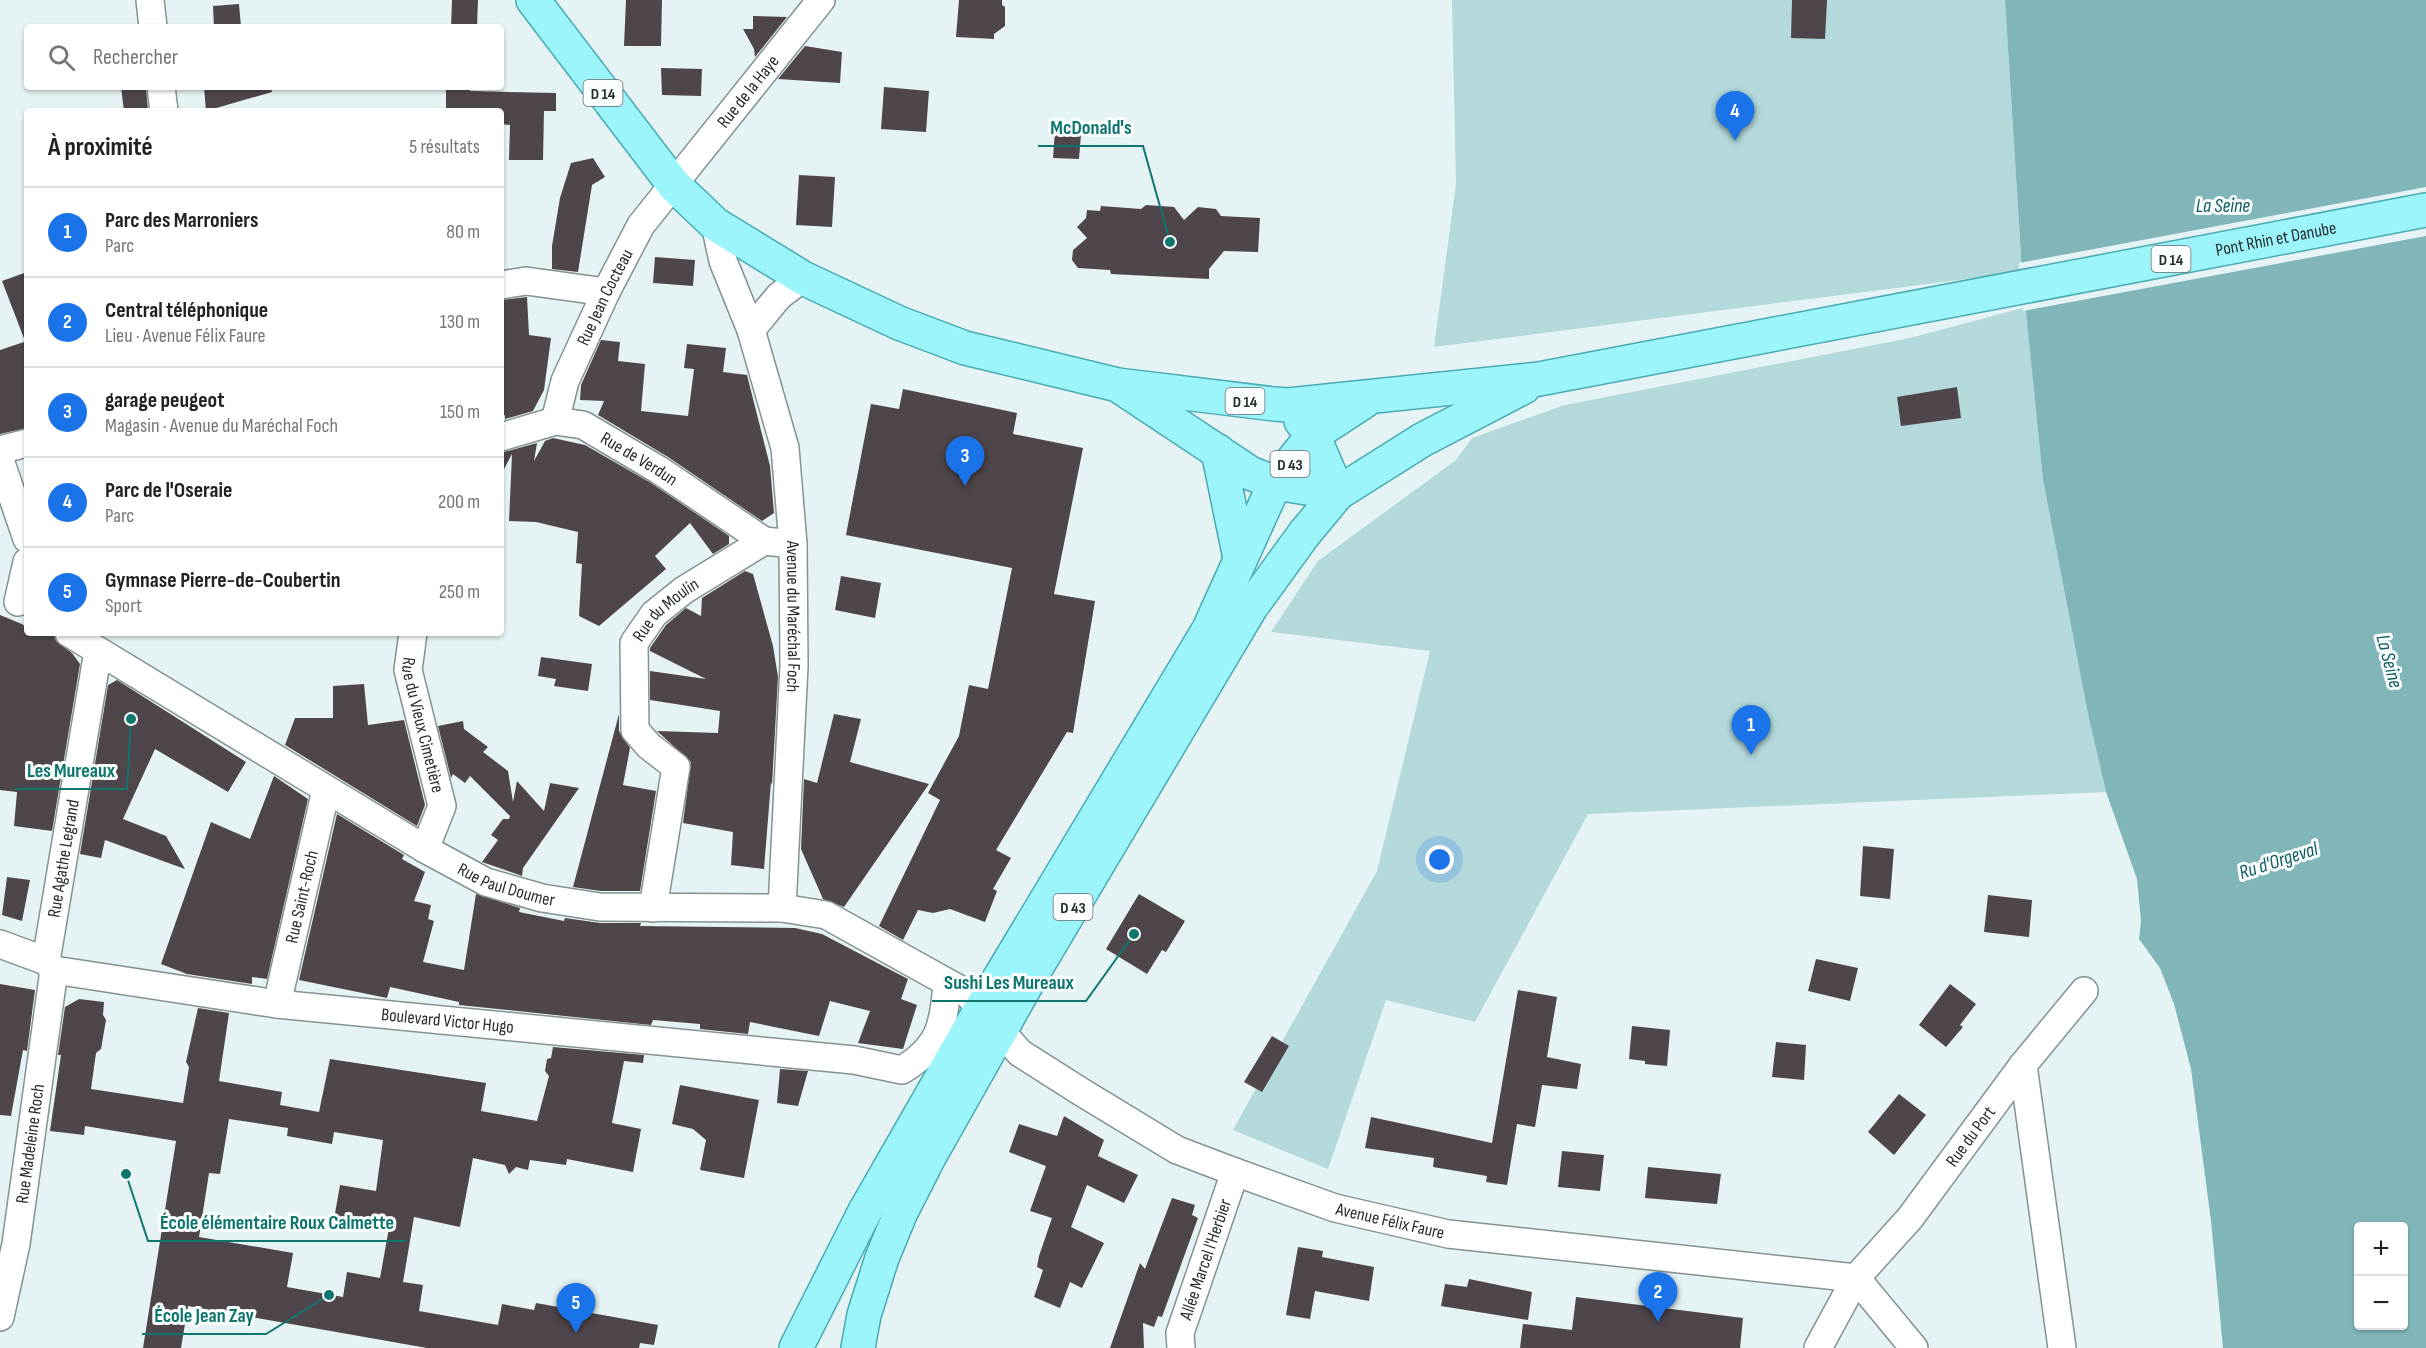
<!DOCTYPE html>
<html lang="fr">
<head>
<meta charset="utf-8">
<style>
	body { margin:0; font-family:"Sofia Sans Condensed",sans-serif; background:#f6f6f6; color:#222 }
	.controls { position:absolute; right:18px; bottom:18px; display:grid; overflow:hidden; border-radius:6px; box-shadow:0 2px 4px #0004 }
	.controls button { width:54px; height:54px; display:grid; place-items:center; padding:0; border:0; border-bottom:2px solid #e0e0e0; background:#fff; color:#222; font:30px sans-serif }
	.you { position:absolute; left:1440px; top:860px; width:21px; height:21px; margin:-15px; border:4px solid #fff; border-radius:50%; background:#1a73e8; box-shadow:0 0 0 9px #1a73e833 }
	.badge { display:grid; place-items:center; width:39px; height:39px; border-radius:50%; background:#1a73e8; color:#fff; font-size:20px; font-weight:700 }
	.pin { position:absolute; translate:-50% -50px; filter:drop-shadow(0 2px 3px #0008) }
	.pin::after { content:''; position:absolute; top:32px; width:21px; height:18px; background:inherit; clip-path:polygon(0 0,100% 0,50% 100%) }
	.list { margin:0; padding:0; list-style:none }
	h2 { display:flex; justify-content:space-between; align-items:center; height:78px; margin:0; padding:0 24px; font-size:26px }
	h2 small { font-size:20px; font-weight:400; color:#767676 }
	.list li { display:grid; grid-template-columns:39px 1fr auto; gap:18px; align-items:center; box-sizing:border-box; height:90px; padding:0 24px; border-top:2px solid #e0e0e0 }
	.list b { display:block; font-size:22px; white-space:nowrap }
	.list p { margin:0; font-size:20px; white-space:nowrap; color:#767676 }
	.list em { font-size:20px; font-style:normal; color:#767676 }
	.icon { flex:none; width:33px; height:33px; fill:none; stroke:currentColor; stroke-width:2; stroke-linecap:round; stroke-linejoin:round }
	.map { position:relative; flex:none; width:2426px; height:1348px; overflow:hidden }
	.search { position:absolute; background:#fff; box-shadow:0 2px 4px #0004; left:24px; top:24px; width:480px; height:66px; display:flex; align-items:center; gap:15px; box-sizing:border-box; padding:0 21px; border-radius:6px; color:#767676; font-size:22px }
	.panel { position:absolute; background:#fff; box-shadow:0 2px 4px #0004; left:24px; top:108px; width:480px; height:528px; border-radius:6px }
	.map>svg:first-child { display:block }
	.green { fill:#b3d9db }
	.water { fill:#81b6b9; fill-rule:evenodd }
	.pier { fill:#e6f3f4 }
	.building { fill:#4f464b; fill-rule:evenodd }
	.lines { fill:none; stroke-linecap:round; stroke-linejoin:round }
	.street-casing { stroke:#859192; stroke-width:30 }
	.primary-casing { stroke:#48abb1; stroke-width:36 }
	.street { stroke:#fff; stroke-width:27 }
	.primary { stroke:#9cf5fb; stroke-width:33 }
	.labels { text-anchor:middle; stroke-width:6; stroke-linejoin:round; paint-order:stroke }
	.shield { fill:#fbfefe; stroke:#676c6c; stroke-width:1.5 }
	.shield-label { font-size:16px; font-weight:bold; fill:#272d2d }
	.street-label { font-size:18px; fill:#272d2d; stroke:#fbfefe }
	.water-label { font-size:20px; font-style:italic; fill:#105c60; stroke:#fbfefe }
	.leader { fill:none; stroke:#0f766e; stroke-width:2 }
	.callout-dot { fill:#0f766e; stroke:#fbfefe; stroke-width:2 }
	.callout-label { font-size:20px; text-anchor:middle; font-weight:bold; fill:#0f766e; stroke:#fbfefe; stroke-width:6; stroke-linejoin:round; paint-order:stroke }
</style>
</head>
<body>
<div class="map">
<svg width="2426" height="1348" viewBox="0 0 2426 1348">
	<rect width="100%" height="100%" fill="#e6f3f4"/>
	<path class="green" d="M1452,0H2005L2022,272L1434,347L1456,184Z
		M2026,307L2043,480L2089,719L2106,792L1588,814L1475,1022L1386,1000L1328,1169L1233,1130L1377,871L1430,651L1271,632L1318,561L1456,460L1472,438L1565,405L1910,338Z"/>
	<path class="water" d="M2005,0H2426V1348H2223L2211,1221L2191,1069L2174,1004L2160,968L2139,939L2141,921L2137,879L2106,792L2089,719L2043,480L2022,272ZM2358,1226H2404V1326H2358Z"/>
	<path class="pier" d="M2426,187V236L2023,311L2019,263Z"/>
	<path class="building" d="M452,0H478L477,27H451Z
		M626,0H662L661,46H624Z
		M959,0H1002V5L1005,7V26L994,34V39L956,37Z
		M1792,0H1827L1825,39L1791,38Z
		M239,4L241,27H214L213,6Z
		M753,16L787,17L755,57L754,49L743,29H753Z
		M805,46L842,52L840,83L778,79Z
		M661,68L702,69L701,96L662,95Z
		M121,87H146L148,111H124Z
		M204,87H271L272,92L206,111Z
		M446,87H470V91L556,93V111H544L543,160H509L510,125L501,124L502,111H446Z
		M884,87L929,91L926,132L881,129Z
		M1055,131L1081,134L1079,159L1053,158Z
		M593,158L605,177L592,185L578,272L552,269V246L560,198L571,163Z
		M799,175L835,177L832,227L796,225Z
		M1146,205L1174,207L1184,220L1198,207L1216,209L1221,216L1260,218L1258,252L1224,251L1209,269V279L1111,274L1110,270L1078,268L1072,260L1073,250L1087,238L1077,227L1086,218L1087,210L1100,211L1101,206L1141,209Z
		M655,257L695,260L693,286L653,283Z
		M27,272V340L25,341L2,281Z
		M527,297L529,335L551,338L544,390L533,411L505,419V415L501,416V300Z
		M601,340L620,342L618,361L645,364L641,411L688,416L694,369L684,368L687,344L726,348L723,372L747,375L770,466L774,513L762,521L668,457L598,415L604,401L580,400L581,385Z
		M27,341V428L0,434V350Z
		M1957,387L1961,418L1901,426L1897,397Z
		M903,389L1017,413L1013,434L1083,448L1054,594L1095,601L1073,733L1067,732L996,850L1011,858L993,889L997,891L985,922L950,909L933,913L918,910L903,940L879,926L940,800L928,793L959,736L969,685L988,689L1012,568L846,535L871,404L899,409Z
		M553,438L585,445L651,483L729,536V544L713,554L690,523L655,556L666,569L599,626L579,616L582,564L576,563L578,532L536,522L509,521L512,454L503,471L504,452L537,443L534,461L545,441Z
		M745,571L753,574L773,646L778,677L772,785L771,782L764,869L731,865L733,832L683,823L691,762L657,731L718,733L720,711L650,700V671L706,679L650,651V648L666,625L686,608L701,616L702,598Z
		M841,576L881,583L875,618L835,610Z
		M0,615L22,624L27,628V633H53L56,641L72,653L80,664L52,831L14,826L17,792L0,790Z
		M541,657L592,664L588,691L554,686L556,679L538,676Z
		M117,680L246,762L228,792L155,749L123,819L166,836L185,869L105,840L101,858L80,854L108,685Z
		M364,684L368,725L404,720L425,805L417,826L285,745L295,718H333V686Z
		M619,714V731L630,748L623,785L656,791L640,891H601L573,887Z
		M834,714L861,719L850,762L929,784L844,907L823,899L801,849L804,779L817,783Z
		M463,721L464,729L488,747L483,752L508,771L513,802L517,781L544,811L550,783L579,788L523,868L522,876L482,862L498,840L491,835L503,819H509L510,816L470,776L465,783L453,774L451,778L438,726Z
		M274,776L308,799L267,979L252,977V984L187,974L161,964L211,822L250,839Z
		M337,814L404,855L402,859L425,872L414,901L431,905L428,919L434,921L423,962L464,970L476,894L520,908L519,912L564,921L565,918L600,923H641L640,926L795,928L822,934L908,979L901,999L917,1005L903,1049L858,1043L870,1011L830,1001L819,1036L750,1022L748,1034L700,1029V1024L653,1020L651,1025L459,1005V1002L390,987L387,998L299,980Z
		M1863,846L1894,849L1890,899L1860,896Z
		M7,877L30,880L22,921L2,915Z
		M1139,894L1185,921L1166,952L1162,950L1147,974L1106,949Z
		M1988,895L2032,900L2029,937L1984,932Z
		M1816,959L1858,968L1850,1001L1808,991Z
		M0,984L35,990L27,1051L23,1050L11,1116L0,1115Z
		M1950,984L1976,1004L1960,1025L1963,1027L1946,1047L1919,1025Z
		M1518,990L1557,997L1547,1057L1581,1064L1577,1089L1542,1085L1535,1127L1517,1124L1507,1185L1486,1182L1487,1176L1433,1167L1434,1158L1365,1148L1371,1117L1492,1143Z
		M79,999L104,1002L103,1015L106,1020L101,1049L96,1053L91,1089L183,1103L189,1067L186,1062L198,1008L229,1013L219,1081L282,1092L280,1105L319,1112L330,1059L486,1083L481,1111L537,1121L549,1076L545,1071L547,1059L551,1058L553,1047L644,1055L643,1063L624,1061L612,1123L641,1129L633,1172L567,1159L566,1165L530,1160L528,1170L516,1167L509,1174L505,1165L473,1158L460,1227L414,1217L403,1282L423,1285L419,1311L498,1325L502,1304L534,1310L536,1303L658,1325L654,1345L640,1343L639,1348H427L188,1306L181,1348H143L176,1141L85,1126L84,1135L50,1131L61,1055H58L65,1007ZM229,1119L288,1128L287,1136L332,1144L334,1132L383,1140L376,1191L340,1185L334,1219L389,1228L380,1278L347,1272L343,1297L287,1287L293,1253L199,1237L209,1173L220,1174Z
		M1632,1026L1670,1030L1667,1066L1645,1064V1061L1629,1059Z
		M1272,1036L1289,1046L1262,1092L1244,1082Z
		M1776,1042L1806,1045L1804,1080L1772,1077Z
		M780,1069L808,1071L798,1106L777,1103Z
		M680,1085L759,1100L744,1178L700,1170L706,1140L693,1129L672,1124Z
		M1899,1094L1926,1115L1894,1155L1868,1132Z
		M1064,1116L1104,1140L1098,1156L1138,1175L1124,1203L1087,1185L1071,1227L1104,1243L1082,1288L1070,1282L1060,1308L1034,1297L1043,1270L1037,1267L1039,1256L1052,1218L1030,1211L1046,1166L1009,1152L1019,1124L1057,1136Z
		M1562,1151L1604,1155L1600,1191L1558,1187Z
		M1648,1167L1721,1174L1717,1204L1645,1198Z
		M1172,1198L1195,1205L1192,1215L1198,1218L1162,1317L1158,1316L1154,1327L1143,1323L1144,1348H1110L1140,1263L1145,1269Z
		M1298,1247L1323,1251L1322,1257L1374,1267L1369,1301L1315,1291L1310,1319L1286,1315Z
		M1469,1279L1532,1292L1528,1320L1441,1306L1445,1284L1467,1287Z
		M1576,1297L1743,1318L1740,1348H1520L1523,1324L1572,1330Z"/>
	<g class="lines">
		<defs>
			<g id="street">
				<path d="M150,0L153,27"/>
				<path d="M161,87L164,111"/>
				<path id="s1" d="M715,224L723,261L751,330L785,448L793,544L794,666L782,908"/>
				<path d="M501,285L526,281L606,292"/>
				<path d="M751,330L779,296L803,278"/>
				<path id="s2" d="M555,421L565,381L606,292L641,225L821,0"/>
				<path id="s3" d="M501,437L555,421L583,425L659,470L764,541"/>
				<path d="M0,450L27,443"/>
				<path d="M0,460L27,539"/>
				<path d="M18,602L27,562"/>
				<path id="s4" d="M69,633L425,849L486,882L542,898L600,907L782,908L826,915L968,994L1020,1053L1083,1093L1177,1150L1235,1172L1335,1208L1448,1234L1856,1278"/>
				<path id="s5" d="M413,633L408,670L442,806L425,849"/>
				<path id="s6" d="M653,908L676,767L649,746L635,730L634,643L654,614L684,590L764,541L793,544"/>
				<path id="s7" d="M0,944L46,961L54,970L277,1004L854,1060L902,1070C940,1047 944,1025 947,983"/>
				<path id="s8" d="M46,961L98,651"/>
				<path id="s9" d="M277,1004L326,790"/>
				<path d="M2023,1065L2062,1348"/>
				<path d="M1856,1278L1914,1348"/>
				<path id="s10" d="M0,1317L16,1244L54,970"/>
				<path id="s11" d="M1181,1348L1180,1333L1235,1172"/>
				<path id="s12" d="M1818,1348L1856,1278L1910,1218L2023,1065L2084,991"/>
			</g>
			<g id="primary">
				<path id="s13" d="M533,0L674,185L715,224L803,278L899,323L965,348L1118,385L1274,404L1288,405L1539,379L2426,210"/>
				<path d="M1122,388L1250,473L1275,483L1338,493"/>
				<path d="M1301,421L1313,435L1338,493"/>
				<path d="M1218,451L1240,558"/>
				<path d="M796,1348L864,1213L981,1009L1209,629L1275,483L1313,435L1365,401"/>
				<path d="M858,1348L864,1315L882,1258L901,1212L928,1159L1030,978L1251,607L1304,534L1338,493L1422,440L1524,387"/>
			</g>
		</defs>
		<use href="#street" class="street-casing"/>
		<use href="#primary" class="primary-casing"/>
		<use href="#street" class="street"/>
		<use href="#primary" class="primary"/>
	</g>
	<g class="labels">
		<g class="shield">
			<rect x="583.5" y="80" width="39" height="26" rx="4.5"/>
			<rect x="2151.5" y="246" width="39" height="26" rx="4.5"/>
			<rect x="1225.5" y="388" width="39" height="26" rx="4.5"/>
			<rect x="1270.5" y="451" width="39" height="26" rx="4.5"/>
			<rect x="1053.5" y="894" width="39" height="26" rx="4.5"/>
		</g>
		<g class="shield-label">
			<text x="603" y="99">D 14</text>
			<text x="2171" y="265">D 14</text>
			<text x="1245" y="407">D 14</text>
			<text x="1290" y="470">D 43</text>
			<text x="1073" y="913">D 43</text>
		</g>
		<g class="street-label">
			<text dy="6" stroke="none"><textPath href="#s2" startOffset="386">Rue de la Haye</textPath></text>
			<text dy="6" stroke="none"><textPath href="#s13" startOffset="1900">Pont Rhin et Danube</textPath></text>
			<text dy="6" stroke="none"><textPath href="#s2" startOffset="134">Rue Jean Cocteau</textPath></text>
			<text dy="6" stroke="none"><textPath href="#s3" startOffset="150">Rue de Verdun</textPath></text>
			<text dy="6" stroke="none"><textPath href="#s6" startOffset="332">Rue du Moulin</textPath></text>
			<text dy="6" stroke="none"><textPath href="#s1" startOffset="404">Avenue du Maréchal Foch</textPath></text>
			<text dy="6" stroke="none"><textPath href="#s5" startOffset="94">Rue du Vieux Cimetière</textPath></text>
			<text dy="6" stroke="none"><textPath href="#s8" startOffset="104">Rue Agathe Legrand</textPath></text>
			<text dy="6" stroke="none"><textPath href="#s4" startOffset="506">Rue Paul Doumer</textPath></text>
			<text dy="6" stroke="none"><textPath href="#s9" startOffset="110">Rue Saint-Roch</textPath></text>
			<text dy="6" stroke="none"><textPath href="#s7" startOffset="458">Boulevard Victor Hugo</textPath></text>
			<text dy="6" stroke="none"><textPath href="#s12" startOffset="262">Rue du Port</textPath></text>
			<text dy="6" stroke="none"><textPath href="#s10" startOffset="176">Rue Madeleine Roch</textPath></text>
			<text dy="6" stroke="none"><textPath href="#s4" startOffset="1480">Avenue Félix Faure</textPath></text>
			<text dy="6" stroke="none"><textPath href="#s11" startOffset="93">Allée Marcel l'Herbier</textPath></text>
		</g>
		<g class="water-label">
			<text x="2223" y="212">La Seine</text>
			<text transform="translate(2390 661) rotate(75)" y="7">La Seine</text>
			<text transform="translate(2278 860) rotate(-18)" y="7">Ru d'Orgeval</text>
		</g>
	</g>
	<path class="leader" d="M1170 242L1143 146H1038M131 719L127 789H15M1134 934L1086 1001H932M126 1174L148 1241H406M329 1295L266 1334H142"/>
	<g class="callout-dot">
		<circle cx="1170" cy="242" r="6"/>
		<circle cx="131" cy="719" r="6"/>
		<circle cx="1134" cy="934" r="6"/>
		<circle cx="126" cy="1174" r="6"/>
		<circle cx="329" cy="1295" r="6"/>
	</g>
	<g class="callout-label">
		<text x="1091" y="134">McDonald's</text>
		<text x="71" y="777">Les Mureaux</text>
		<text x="1009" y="989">Sushi Les Mureaux</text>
		<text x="277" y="1229">École élémentaire Roux Calmette</text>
		<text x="204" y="1322">École Jean Zay</text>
	</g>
</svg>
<div class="controls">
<button>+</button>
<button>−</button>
</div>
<div class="you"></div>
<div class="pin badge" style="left:1751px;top:755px">1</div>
<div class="pin badge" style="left:1658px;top:1322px">2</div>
<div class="pin badge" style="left:965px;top:486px">3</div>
<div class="pin badge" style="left:1735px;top:141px">4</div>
<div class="pin badge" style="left:576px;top:1333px">5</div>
<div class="search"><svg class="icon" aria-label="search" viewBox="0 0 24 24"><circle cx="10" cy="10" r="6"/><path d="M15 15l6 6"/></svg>Rechercher</div>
<section class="panel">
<h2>À proximité<small>5 résultats</small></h2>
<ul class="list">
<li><span class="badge">1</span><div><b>Parc des Marroniers</b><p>Parc</p></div><em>80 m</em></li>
<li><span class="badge">2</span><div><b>Central téléphonique</b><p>Lieu · Avenue Félix Faure</p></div><em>130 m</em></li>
<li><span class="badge">3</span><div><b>garage peugeot</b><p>Magasin · Avenue du Maréchal Foch</p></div><em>150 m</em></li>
<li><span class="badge">4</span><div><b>Parc de l'Oseraie</b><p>Parc</p></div><em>200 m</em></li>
<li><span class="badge">5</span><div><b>Gymnase Pierre-de-Coubertin</b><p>Sport</p></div><em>250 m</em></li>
</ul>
</section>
</div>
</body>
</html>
